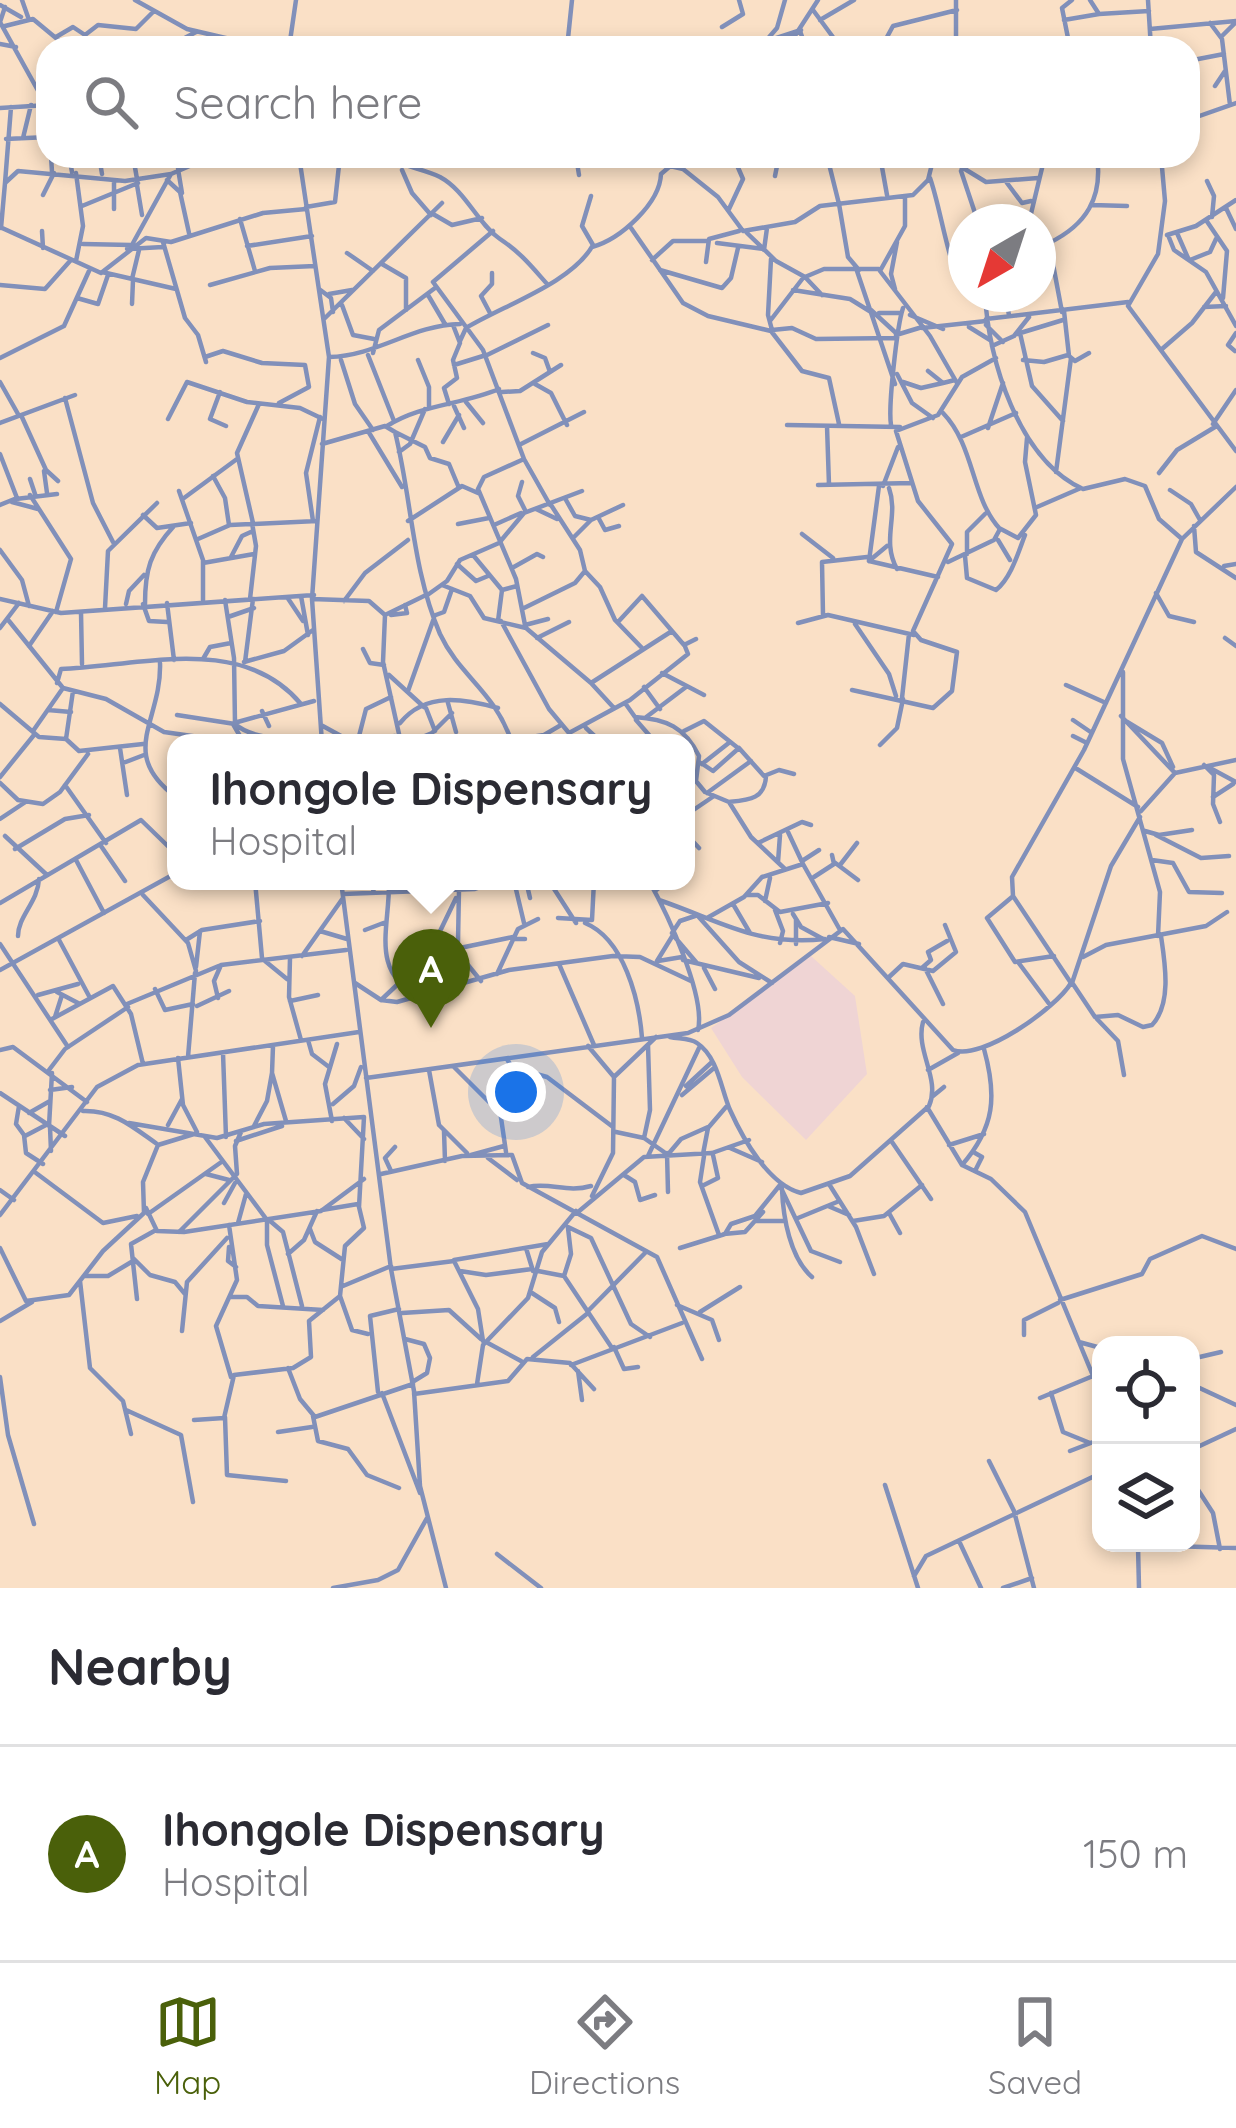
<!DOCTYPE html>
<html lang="en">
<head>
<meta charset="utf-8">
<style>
	body { margin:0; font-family:Quicksand,sans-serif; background:#f7f7f7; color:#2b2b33 }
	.controls { position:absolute; right:36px; bottom:36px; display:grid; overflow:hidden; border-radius:24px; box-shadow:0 6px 18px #0003 }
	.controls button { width:108px; height:108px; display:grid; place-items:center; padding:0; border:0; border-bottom:3px solid #e1e1e2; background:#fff; color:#2b2b33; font:60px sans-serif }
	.compass { position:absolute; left:948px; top:204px; width:108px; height:108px; border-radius:50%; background:#fff; box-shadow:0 6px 18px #0003; rotate:219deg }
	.you { position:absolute; left:516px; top:1092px; width:42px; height:42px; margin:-30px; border:9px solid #fff; border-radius:50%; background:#1a73e8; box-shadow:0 0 0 18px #1a73e833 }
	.badge { display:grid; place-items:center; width:78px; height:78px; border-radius:50%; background:#4a600a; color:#fff; font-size:39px; font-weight:700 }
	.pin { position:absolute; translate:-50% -99px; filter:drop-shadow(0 3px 6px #0008) }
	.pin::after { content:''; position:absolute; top:63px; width:42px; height:36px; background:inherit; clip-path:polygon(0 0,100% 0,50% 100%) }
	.popup { position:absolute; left:167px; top:734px; width:528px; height:156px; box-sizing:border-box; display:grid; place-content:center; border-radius:24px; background:#fff; filter:drop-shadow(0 3px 9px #0005); font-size:39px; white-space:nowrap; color:#7c7c81 }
	.popup b { font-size:45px; color:#2b2b33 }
	.popup::after { content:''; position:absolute; left:50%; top:100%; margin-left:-24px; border:24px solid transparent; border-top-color:#fff }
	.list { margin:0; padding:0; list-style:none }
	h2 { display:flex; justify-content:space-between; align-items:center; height:156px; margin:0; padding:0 48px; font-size:51px }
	h2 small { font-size:39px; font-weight:400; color:#7c7c81 }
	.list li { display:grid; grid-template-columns:78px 1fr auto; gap:36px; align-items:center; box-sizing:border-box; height:216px; padding:0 48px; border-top:3px solid #e1e1e2 }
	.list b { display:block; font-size:45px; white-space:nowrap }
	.list p { margin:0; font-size:39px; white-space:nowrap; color:#7c7c81 }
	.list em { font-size:39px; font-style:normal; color:#7c7c81 }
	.icon { flex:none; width:66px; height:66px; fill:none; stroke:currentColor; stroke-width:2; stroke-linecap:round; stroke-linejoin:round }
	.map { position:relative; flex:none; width:1236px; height:1588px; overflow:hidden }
	.search { position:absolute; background:#fff; box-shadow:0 6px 18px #0003; left:36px; right:36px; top:36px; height:132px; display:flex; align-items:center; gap:30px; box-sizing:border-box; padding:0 42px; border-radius:36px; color:#7c7c81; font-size:45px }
	.sheet { height:372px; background:#fff }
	nav { display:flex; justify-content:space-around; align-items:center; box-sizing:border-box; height:168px; border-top:3px solid #e1e1e2; background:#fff; font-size:33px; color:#7c7c81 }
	nav a { display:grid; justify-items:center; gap:6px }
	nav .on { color:#4a600a }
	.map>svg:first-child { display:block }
	.education { fill:#efd4d4 }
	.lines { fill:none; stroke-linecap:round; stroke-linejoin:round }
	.minor { stroke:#8190ba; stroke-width:4.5 }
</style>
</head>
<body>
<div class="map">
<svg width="1236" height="1588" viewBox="0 0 1236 1588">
	<rect width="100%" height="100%" fill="#fae0c6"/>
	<path class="education" d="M811,956L855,996L867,1074L806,1140L742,1077L711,1028Z"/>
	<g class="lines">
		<path class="minor" d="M22,0L28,17
			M135,0L187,29L264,47
			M956,0V48
			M1090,0L1099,14L1149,11
			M1148,0L1151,48
			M0,5L21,17
			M5,7L0,22L46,105
			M813,10L841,48
			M820,20L854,0
			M1064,20L1099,14
			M1210,23L1222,39L1230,105
			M5,26L33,19L68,48
			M722,27L743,14L739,0
			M1150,29L1236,21
			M800,31L806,48
			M56,37L73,27L85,35L98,25L136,29L154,11
			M1221,37L1236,22
			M181,40L196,32
			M764,43L777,28L785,0
			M0,44L16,47
			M289,48L296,0
			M567,48L572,0
			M745,48L801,30
			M787,48L818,0
			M881,48L893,26L957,10
			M1070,48L1062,8L1072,0
			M1188,61L1224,54
			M1215,86L1225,71
			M0,108L48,105
			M1188,120L1236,103
			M23,138L31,105
			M6,139L48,137
			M51,156L52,172
			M69,156L72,172
			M99,156L102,174
			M133,156L137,179
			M299,156L329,357L312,599L322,743
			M370,156H378
			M387,156C405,168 421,168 440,177C466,191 477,223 500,239C521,253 531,266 548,285
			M576,156L579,175
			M827,156L839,204
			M880,156L887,195
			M1161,156L1165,201L1158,254L1128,306L1236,451
			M1098,160L1162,161
			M933,162L955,163L986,182L1038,178
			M579,164L599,165L624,156
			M780,165L808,156
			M670,166L683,169L718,197L743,231L795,222L820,206L913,195L928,180L934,156
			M178,169L182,193
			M402,170L412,193L431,215
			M961,171L978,222
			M76,173L83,226L76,261
			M775,176L779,156
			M930,178C942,212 947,265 966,292
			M114,180V209
			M167,180L180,192L189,233
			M1207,181L1214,196L1212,217
			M5,183L11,107
			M1007,183L1022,203L1031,201
			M137,185L142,215
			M43,195L54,173
			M905,197V226L880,271L930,336L957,383
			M839,204L848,257L859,270
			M1092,205L1127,206
			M82,206L138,183
			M306,207L335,202L340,156
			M1226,208L1236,229
			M729,209L743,179L733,156
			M433,214L452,225L482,218
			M240,219L255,271
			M1206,220L1227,251L1223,298
			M1029,222L1043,164L1061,156
			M0,227L101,273L146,238L171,242L263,213L306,209
			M1,228L5,183L18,171L125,181L171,174
			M631,228L683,303L708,316L771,331L802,371L829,378L839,424
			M42,231L43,248
			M493,231L433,282L483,350L524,459L550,505
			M747,233L776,261L805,277L824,269H879
			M1177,233L1188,258
			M1167,235L1196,226L1236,200
			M1168,235L1174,250L1206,272L1236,326
			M1038,237L1049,243L1062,312
			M163,242L185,318L198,335L206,362
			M133,243L171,174L213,156
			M717,243L764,249
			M1049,243C1086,225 1103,198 1097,156
			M83,244L131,245
			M247,246L312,236
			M592,247C621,239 660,203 661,174L682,156
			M127,249L163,247
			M764,250L767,228
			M347,253L373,271
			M771,259L768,315L772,330
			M652,260L673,241H708
			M1190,260L1210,252L1216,239
			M706,262L709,239L739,231
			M382,264L406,278V310
			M660,270L722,288L731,278L738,248
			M857,271L895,384
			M102,272L176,289
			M805,277L822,295
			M132,279L139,250
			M0,285L45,289L70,261
			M210,285L270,268L315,266
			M319,289L331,298L333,312
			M895,289L891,274L897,242
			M793,290L850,299L871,312
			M329,294L352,290
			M985,294C988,360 1019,460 1083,489L1125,479L1145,486L1159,519L1182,539
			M1006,294L1009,316
			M428,295L445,324
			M77,298L98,304L108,275
			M132,304L133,280
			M342,305L353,335L374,339
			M1204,307L1226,306
			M871,310L896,333
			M1064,311L1069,356L1075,361L1089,353
			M490,313L481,296L492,284V273
			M879,313H901
			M910,315L943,329
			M324,319L442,203
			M986,319L1128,302
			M770,321L803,278
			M986,325L1003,342
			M969,327L990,340
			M922,328L986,321
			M772,330L792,328L816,339L895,338
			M1020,333L1032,386L1063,421
			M1017,334L1063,320
			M896,335L919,328
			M460,341L466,328C504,305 572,283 593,245L582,226L591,196
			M992,346L1014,336L1029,317
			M1162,349L1192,323L1216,292
			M1235,351L1228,345L1236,333
			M373,353L379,330L435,288
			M533,353L545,358L550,372
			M368,355L394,421
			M485,356L548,325
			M205,357L223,351L262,363L305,365L309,387L279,403
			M329,357C377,356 412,325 460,324
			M0,358L64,326L89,271
			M341,360L355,404L373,430
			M418,360L429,387V408
			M1023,360L1044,362L1068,355
			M454,365L483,356
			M928,371L943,383L955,380
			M897,374L912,403L933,418
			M0,382L18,414
			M903,382L921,388L943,383
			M535,384L551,393L567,425
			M220,392L210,419L226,426
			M502,392L520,391L561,365
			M65,398L93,503L113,542
			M466,402L483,423
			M449,404L444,388L457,378L453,360L460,343L453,325
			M454,406L464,428
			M943,413C975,446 971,498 1000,529L994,540L948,562
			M21,415L46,470L58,481
			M168,419L187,382L247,402L300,408L323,419
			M0,423L75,395
			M1213,424L1236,390
			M787,425L900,427
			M891,425C888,407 897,326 903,308
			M387,426C422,404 461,405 499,389
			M827,426L829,485
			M988,428L1003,383
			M368,431L402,487
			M395,432L425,447L430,458L449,464L459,488
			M961,437L1016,413
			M443,442L459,415
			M322,444L385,426L395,432C412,500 412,569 440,634C460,677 495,691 512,743
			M521,444L584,412
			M399,452L410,444L425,409
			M0,454L17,498L0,505
			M524,459L484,477L478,489L516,579L525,625
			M44,471L47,493
			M1056,472L1071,358
			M1159,473L1177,450L1215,427
			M213,476L225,498L229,525
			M30,479L35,494
			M522,482L518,496L526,512
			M818,485L912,483
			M879,486L869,561L938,577
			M883,486L898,447
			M889,488C899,516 881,540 897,569
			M1170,490L1191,504L1200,520
			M179,491L203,560V600
			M30,495L71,559L56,612
			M184,498L237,459
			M16,499L57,494
			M566,500L575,516L591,520
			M12,502L38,509
			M1037,507L1081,488
			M536,509L557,519
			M143,515L157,528L191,523
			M598,517L605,530L619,526
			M313,521L306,473L320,417
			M408,521L462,486L478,493
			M253,523L237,453L259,404
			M458,524L489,518
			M494,525L521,513
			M1194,526L1196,552L1236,578
			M999,528L1018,538L1036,515L1025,462L1027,438
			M802,534L833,558
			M573,538L591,520L623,505
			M198,539L230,525L317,521
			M998,540L1010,560
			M0,550L22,580L29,606
			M967,554V532L985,514
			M473,555L502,590
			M965,556L967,578L996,590C1011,578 1018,553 1025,535
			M231,557L242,536L253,531
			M869,561L887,546
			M203,563L254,554
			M457,564L476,581L488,576
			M1224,566L1236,564
			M512,568L537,554L543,557
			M585,571L600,587L615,620L643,649
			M442,585L470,596L484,618L526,628L591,683L672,631
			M1156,593L1169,616L1194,622
			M301,596L308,635
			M426,596L447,581L460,560L499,543L524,513L582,491
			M287,597L303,621
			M0,599L61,613L314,595
			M250,599L256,546L252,523
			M312,599L369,601L385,615L426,595
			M225,600L234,658L235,724C254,741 296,740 321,736
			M344,601L365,573L408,540
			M167,603L174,660
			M126,604L129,591L144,575
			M143,604L149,621L167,622
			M145,604C145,570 150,552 174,526
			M105,608L108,551L157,503
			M524,608L575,583L585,571L580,550L551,505
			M81,612L82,664
			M385,615L383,662L401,743
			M391,615L407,613L405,605
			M823,615L822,562L867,557
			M433,616L444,612L452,589
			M228,617L254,608
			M9,621L63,688L106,699L164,732L234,742
			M498,621L502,590L517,586
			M501,621L549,709L569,733L630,700L688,654L684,644
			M618,622L642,596L684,645L696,639
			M798,623L828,615L914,635
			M855,624L889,674L896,696
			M525,625L548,619
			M0,628L19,603
			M537,638L569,622
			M1225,638L1236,646
			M29,646L53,611
			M363,649L370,663L384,665
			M203,659L210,647L231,643
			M244,662L284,651L313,630
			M245,662L253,599
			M160,663C162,721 117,753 176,797
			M1123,672V759L1160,892L1158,936
			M662,673L704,695
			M389,675L424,707
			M57,683L61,669C139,666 242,633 301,704
			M591,683L614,708
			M1066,685L1106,703
			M644,687L660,709
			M852,690L933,708L952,691L957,652L921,640L913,631L952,544L918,501L896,431L938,415L962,377L996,358
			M408,691L434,618
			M902,698L909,634
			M448,703L456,732
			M625,703L635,717C666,719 685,727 699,756L696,781
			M0,704L39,737L66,739L79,751L143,744
			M426,708L435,731
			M48,710L71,712
			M262,711L269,726
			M177,715L235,724
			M1121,716L1175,773
			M645,718L686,687
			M636,720L656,743
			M1073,720L1092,733
			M1124,720L1162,743L1173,767
			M234,723L314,701
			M400,723C426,691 465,699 498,708
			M233,724L244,743
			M321,725L352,742
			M586,728L602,743
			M33,731L63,688
			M684,731L704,721L738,748
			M1073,736L1087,743
			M66,739L73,691
			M358,740L366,709L391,697
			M511,740L544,735L561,725
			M342,743L395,736
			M408,743L432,733L452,713
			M880,745L897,728L903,699
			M120,748L127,795
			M123,763L144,755
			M701,763L713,771L739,748L764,776L779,770L794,774
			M702,764L730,742
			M1204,765L1214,775L1213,804L1220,822
			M1210,768L1236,782
			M686,769L705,792L729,802L751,837L785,869
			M1077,769L1138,807
			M0,777L34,735
			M0,783L18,800L43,804L60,792L88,754
			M65,785L106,843
			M707,793L751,761
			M1213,797L1233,784
			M729,802C749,800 765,799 766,776
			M176,803V820
			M1141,811L1175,773L1236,760
			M686,815L714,796
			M0,819L24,803
			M1145,831L1159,835L1192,830
			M788,832L803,864
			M686,834L699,848
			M1156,835L1201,858L1229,856
			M5,836L47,875
			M758,843L802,822L811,825
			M101,846L125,881
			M15,849L65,819L89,815
			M76,860L104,913
			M1152,860L1173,863L1189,892L1222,893
			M802,861L819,850
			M778,862L780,835
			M834,862L858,880
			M840,865L857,843
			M814,877L834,864L832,855
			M255,881L262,958
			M341,881L391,1269L414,1391L420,1486L446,1588
			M371,881L374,893
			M389,881C390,927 369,972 419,996
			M514,881L524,923
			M526,881L530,898
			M549,881L576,923
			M649,881C667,913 706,996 698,1030
			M655,891L668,881
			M343,894L475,889L497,881
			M143,895L188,943L196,971
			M747,895H758L780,912L828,903
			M1012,897L987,918L1015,962L1054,956
			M659,900C723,922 755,946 825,939
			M765,901L770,878
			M0,903L141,820L176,854
			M733,904L750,933
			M775,910L783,931L780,943
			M793,914L801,927L823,939
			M697,915L739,962L772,983
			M558,918L592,920L594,881
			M707,918L744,897L762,877L803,864L840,930
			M796,920V944
			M585,923C624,939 639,999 642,1038
			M365,930L386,922
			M320,931L347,939
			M672,933L680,921L695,916
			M18,936C18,916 38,902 39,879
			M829,937L859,944
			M58,938L89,996
			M512,939H525
			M186,940L202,930L260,921
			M0,944L68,1047
			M455,949L513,937
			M455,949L481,981
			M431,950L458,942L459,889
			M302,956L343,898
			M1083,957L1106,945L1206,926L1227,912
			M290,958L289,997L301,1040
			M683,960L759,978
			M265,961L287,979
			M657,961L673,935L696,962
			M658,961L682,957
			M1018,962L1050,1005
			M559,964L594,1045
			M196,967L200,931
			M923,967L931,960L928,952L947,941
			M704,968L715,989
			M925,968L943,1004
			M0,970L176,873
			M497,974L518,929L538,919
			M889,977L903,964L933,971L956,952L945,925
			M1071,981L1095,1017L1118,1015L1143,1027L1152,1025C1172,1004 1165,963 1161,936
			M355,983L381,1000L397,1002L509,970L613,956L640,957L691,981
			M1072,983L1111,866L1140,817
			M400,985L430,952L456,898
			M155,989L165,1010L193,1004
			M57,992L78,1003
			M38,995L78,984
			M218,998L214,981L221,965
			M381,1000L398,984
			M290,1001L318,995
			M127,1004L221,965L346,950
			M197,1006L229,991
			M55,1017L62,995
			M52,1019L113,986L131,1014L143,1064
			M1097,1019L1118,1041L1124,1075
			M670,1037C679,1039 690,1038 697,1043C718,1057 721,1089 730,1110C743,1139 769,1185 801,1193L850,1176L929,1106C941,1079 915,1051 923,1022
			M308,1040L312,1054L329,1067
			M273,1046L272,1073L286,1121
			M588,1046L614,1077
			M0,1050L13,1047L87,1102
			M223,1053L226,1137
			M188,1057L195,973
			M178,1058L183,1105L197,1132
			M508,1061L534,1100
			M453,1066L489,1102L505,1104
			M515,1068L547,1077L613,1127
			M49,1070L65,1049L128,1007
			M429,1070L439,1125L467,1153
			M928,1070L958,1053
			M366,1078L688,1033L729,1015L843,929L953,1050C982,1061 1056,1008 1071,983L1013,896L1012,877L1084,750L1182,539L1236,487
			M686,1086L712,1062
			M50,1090L72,1087
			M0,1093L65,1136
			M682,1095L714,1068
			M933,1096L944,1087
			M333,1104L354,1086L361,1067
			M499,1104L506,1152
			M19,1106L16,1124L24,1135L26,1153L43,1164
			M927,1107L962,1165L991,1179L1025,1212L1101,1395
			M83,1111C114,1110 133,1127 157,1144
			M29,1113L50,1101
			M344,1118L364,1139
			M332,1121L325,1084L337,1044
			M129,1123L217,1138L264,1124L364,1117
			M168,1125L182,1099
			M49,1126L52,1073
			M254,1126L267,1101L272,1073
			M50,1127L51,1151
			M444,1131L445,1161
			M616,1132L644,1138L664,1152
			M25,1136L46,1125
			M205,1137L267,1220V1245L283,1306
			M644,1138L650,1110L648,1045
			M236,1141L282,1126
			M892,1142L931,1199
			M949,1145L984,1134
			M730,1148L762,1162
			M670,1152L681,1139L708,1127
			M667,1153L668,1192
			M703,1154L708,1128L726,1107
			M471,1155L504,1146
			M648,1156L699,1048
			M704,1156L700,1182L719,1235
			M488,1158L517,1180
			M962,1165C995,1127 997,1096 984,1049
			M391,1171L385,1158L395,1147
			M975,1171L982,1157L975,1153
			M36,1173L103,1223L137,1216
			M206,1174L229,1180
			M381,1174L462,1156L512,1155L522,1183L657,1257L702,1359
			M624,1175L635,1182L640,1200L655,1195
			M829,1184L856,1227L874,1274
			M702,1186L718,1178L713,1155
			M528,1187C550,1182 567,1193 591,1186
			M781,1188L811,1251L840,1262
			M782,1189C783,1217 790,1258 812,1277
			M0,1190L14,1200
			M592,1196L613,1153L614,1077L656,1037
			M224,1203L235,1183
			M828,1206L849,1215
			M146,1208L157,1231L184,1232L321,1211L364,1179
			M322,1210L358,1204
			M578,1212L644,1157L712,1153L749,1140
			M889,1213L900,1233
			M148,1214L220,1163
			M0,1215L97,1087L138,1065L359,1032
			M798,1218L837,1202
			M269,1220L283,1232L302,1306
			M756,1221H784
			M853,1221L884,1216L922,1185
			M238,1223L246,1194
			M229,1225L237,1280L216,1326L231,1377
			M568,1227L591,1238L631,1324L650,1337
			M568,1228L571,1254L564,1276L612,1348
			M310,1229L315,1242L343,1260
			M179,1232L237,1174L235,1146L241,1132
			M724,1234L745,1232L763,1212
			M229,1247L228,1261L236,1267
			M0,1248L26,1301L69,1295L103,1251L144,1213L143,1182L158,1145L194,1134
			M526,1248L533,1271
			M680,1248L725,1234L731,1224L755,1216L780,1185
			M288,1254L304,1240L317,1211
			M133,1258L150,1275L175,1282L185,1294
			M454,1260L548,1244
			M391,1269L454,1261L478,1309L483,1341
			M460,1271L486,1275L532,1269
			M538,1271L564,1276
			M85,1276H108L133,1261
			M80,1281L90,1368L123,1401L131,1434
			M343,1286L391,1266
			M532,1293L555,1308L559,1322
			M340,1296L352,1330L368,1334
			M231,1297H247L258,1306L323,1310
			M137,1299L131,1244L156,1230
			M1060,1300L1142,1274L1150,1259L1202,1236L1236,1249
			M677,1305L712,1320L719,1340
			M588,1311L645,1253
			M700,1312L740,1287
			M402,1313L449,1310L481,1339
			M0,1321L32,1302
			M182,1331L187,1282L227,1238
			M1024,1335V1320L1058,1303
			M405,1339L424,1344L430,1358L427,1373L414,1381
			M486,1342L521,1361
			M1079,1342L1101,1348
			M614,1347L624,1369L638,1367
			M533,1357L588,1313
			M1191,1359L1221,1352
			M571,1365L682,1323
			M288,1368L300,1399L315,1417L413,1384
			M578,1371L582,1400
			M0,1377L8,1435L34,1524
			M477,1384L483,1345L528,1298L542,1252L576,1211
			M1191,1384L1236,1405
			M378,1392L370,1316L399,1309
			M382,1393L420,1493
			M1051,1393L1063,1432L1090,1443
			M414,1394L508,1381L527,1359L570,1363L594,1389
			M1040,1398L1093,1376
			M126,1410L181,1435L193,1502
			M313,1416L318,1441L348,1449L367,1475L399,1488
			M225,1417L227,1475L286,1481
			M194,1420L224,1418L234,1375L293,1368L311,1357L309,1321L340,1296L345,1246L364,1228L359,1207L364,1117
			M278,1432L312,1427
			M1191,1450L1236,1429
			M1070,1451L1101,1439
			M989,1461L1014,1511L1034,1588
			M1191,1479L1213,1513L1220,1549
			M885,1485L918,1588
			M959,1541L981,1588
			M1137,1545L1236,1548
			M1138,1546L1139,1588
			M497,1554L541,1588
			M914,1576L926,1556L1101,1473
			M333,1588L378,1580L398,1570L427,1518
			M1003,1588L1032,1578"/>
	</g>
</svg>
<div class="controls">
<button><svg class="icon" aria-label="locate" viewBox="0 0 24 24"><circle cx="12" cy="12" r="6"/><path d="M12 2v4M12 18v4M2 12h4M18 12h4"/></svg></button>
<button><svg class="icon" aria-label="layers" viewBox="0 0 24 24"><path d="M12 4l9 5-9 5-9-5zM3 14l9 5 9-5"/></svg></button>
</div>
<svg class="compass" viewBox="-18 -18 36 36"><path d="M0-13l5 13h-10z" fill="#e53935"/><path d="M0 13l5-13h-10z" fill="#7c7c81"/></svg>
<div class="you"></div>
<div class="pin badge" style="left:431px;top:1028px">A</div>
<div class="popup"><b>Ihongole Dispensary</b>Hospital</div>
<div class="search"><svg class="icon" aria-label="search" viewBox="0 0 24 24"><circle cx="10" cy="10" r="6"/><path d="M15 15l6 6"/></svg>Search here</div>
</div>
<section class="sheet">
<h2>Nearby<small></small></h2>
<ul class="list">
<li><span class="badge">A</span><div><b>Ihongole Dispensary</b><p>Hospital</p></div><em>150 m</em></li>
</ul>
</section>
<nav>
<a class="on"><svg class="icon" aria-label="map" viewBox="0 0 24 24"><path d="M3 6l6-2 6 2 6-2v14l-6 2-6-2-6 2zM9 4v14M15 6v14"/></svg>Map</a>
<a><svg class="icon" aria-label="directions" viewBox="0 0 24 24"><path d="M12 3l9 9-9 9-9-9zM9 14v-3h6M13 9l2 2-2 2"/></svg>Directions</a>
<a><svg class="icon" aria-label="saved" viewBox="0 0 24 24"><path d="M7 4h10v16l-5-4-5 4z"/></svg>Saved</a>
</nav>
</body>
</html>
